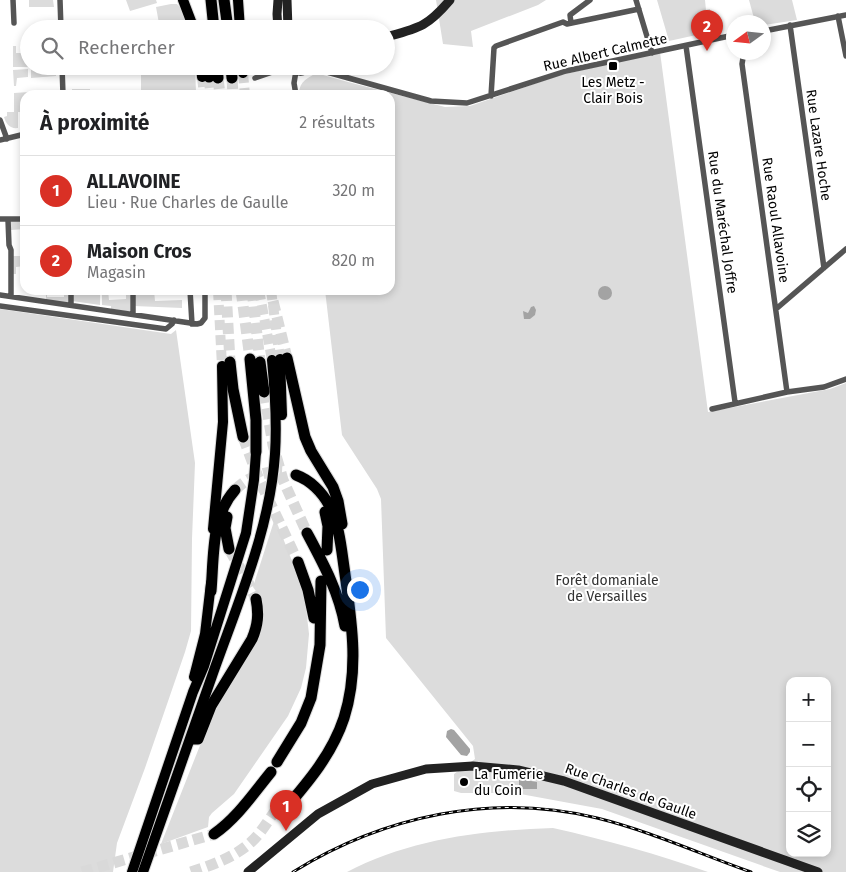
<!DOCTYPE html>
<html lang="fr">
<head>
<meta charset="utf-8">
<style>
	body { margin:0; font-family:"Fira Sans",sans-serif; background:#f2f2f2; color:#202124 }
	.controls { position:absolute; right:15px; bottom:15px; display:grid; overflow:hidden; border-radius:10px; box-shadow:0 2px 8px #0003 }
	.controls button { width:45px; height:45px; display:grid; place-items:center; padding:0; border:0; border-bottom:1px solid #e0e0e0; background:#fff; color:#202124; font:25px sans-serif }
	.compass { position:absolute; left:726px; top:15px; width:45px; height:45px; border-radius:50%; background:#fff; box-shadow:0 2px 8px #0003; rotate:255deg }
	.you { position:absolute; left:359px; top:589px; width:18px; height:18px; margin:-12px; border:4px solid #fff; border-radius:50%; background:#1a73e8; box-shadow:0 0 0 8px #1a73e833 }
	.badge { display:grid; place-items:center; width:32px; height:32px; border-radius:50%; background:#d93025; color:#fff; font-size:16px; font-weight:700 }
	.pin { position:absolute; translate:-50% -41px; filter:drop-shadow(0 1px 2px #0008) }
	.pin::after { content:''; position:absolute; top:26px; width:18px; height:15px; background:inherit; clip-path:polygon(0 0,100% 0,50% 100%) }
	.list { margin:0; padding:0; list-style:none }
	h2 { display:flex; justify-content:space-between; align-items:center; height:65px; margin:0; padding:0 20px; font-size:21px }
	h2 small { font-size:16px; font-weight:400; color:#757577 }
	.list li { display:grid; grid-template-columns:32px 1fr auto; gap:15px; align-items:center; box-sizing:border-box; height:70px; padding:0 20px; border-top:1px solid #e0e0e0 }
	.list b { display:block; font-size:19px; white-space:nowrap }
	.list p { margin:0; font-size:16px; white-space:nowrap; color:#757577 }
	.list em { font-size:16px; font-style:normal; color:#757577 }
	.icon { flex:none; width:28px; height:28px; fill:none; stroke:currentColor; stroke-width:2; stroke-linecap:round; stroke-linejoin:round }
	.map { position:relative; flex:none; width:846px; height:872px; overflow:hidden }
	.search { position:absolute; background:#fff; box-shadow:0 2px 8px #0003; left:20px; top:20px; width:375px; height:55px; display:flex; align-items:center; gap:12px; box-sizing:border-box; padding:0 18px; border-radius:28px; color:#757577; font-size:19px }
	.panel { position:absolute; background:#fff; box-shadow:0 2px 8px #0003; left:20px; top:90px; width:375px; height:205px; border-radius:15px }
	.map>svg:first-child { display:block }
	.green { fill:#dcdcdc; fill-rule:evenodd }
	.water { fill:#a3a3a3 }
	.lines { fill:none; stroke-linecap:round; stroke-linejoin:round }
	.trunk-tunnel { stroke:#d9d9d9; stroke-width:10; stroke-dasharray:10 5; stroke-linecap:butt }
	.motorway-tunnel { stroke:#d9d9d9; stroke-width:11; stroke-dasharray:11 5.5; stroke-linecap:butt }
	.trunk-casing { stroke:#dbdbdb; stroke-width:12 }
	.motorway-casing { stroke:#dbdbdb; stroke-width:13 }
	.minor { stroke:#555; stroke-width:5.5 }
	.secondary { stroke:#222; stroke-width:9 }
	.trunk { stroke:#000; stroke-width:10 }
	.motorway { stroke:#000; stroke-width:11 }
	.rail-casing { stroke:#000; stroke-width:3 }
	.rail { stroke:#fff; stroke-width:1; stroke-dasharray:4; stroke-linecap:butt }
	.poi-dot { fill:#000; stroke:#fff; stroke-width:2 }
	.labels { text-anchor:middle; stroke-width:4; stroke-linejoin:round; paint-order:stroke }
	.street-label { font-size:14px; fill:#000; stroke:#fff }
	.poi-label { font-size:14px; fill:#000; stroke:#fff }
	.park-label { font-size:14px; fill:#333; stroke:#fff }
</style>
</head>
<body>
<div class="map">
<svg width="846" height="872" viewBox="0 0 846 872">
	<rect width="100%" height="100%" fill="#fff"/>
	<path class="green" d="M29,0H53L54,7H29Z
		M126,0H156L157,3L130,11Z
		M436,0H546L538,5L471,31L473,47L443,44Z
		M657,0H705L706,10L710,9V32L669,41Z
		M749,0H792L797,20L764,25V22H755Z
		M171,4H177L184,12L189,29H160L156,7Z
		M13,46H16V53H27L28,67H13Z
		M660,52L708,412L830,389L846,383V872H780L602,809L515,793H461L454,791V774L475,759L473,746L386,638L381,499L377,489L342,435L325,290H390V95H299C299,82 306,79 316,73L348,82L445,107L470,106L557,76ZM790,681H827V853H790Z
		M31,66H51L53,73L56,74V76L31,78Z
		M141,66H195L196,92L171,95H141Z
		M28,69V77L17,78L16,86H14L13,70Z
		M72,89H90V95H72Z
		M29,92V95H25V112H18V128C10,129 6,124 4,117L7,116V112H14V93Z
		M25,220V229L11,230V236L9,221Z
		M12,256H25V266L16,267V274H12Z
		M41,290H47V297H64V290H69V303L46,300V293H41Z
		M72,290H100V305L72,301Z
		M102,290H108L109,300L126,299V290H130V312L111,309V306L102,305Z
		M134,290H154L155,301L182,300V308L134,306Z
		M0,309L171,334L176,330L195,463L192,539L191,631L185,652L145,768L117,843L113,872H0Z
		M275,518L300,581L305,599L309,634L306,668L301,688L288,716L234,794L212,813L209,817L208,827L161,844L214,710L252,648L258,594L253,587Z
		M553,828C606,840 657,854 708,872H347C410,839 483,830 553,828Z"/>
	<path class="water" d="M598 293a7 7 0 1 1 14 0a7 7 0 1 1-14 0Z
		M534,306L536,310L535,315L530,319H524L523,311L528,313L531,307Z
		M451,729L454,730L470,749V752L467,756L461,755L446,737L447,731Z
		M519,779L537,782V789H519Z"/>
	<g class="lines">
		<path class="trunk-tunnel" d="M243,73L245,95
			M202,77L204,95
			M218,290L222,366
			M259,290L272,360
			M271,290L280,359"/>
		<path class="motorway-tunnel" d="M209,77L211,95
			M218,78L220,95
			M232,78L233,95
			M226,290L230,362
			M241,290L250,359
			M252,290L260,362
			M273,301L287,358
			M264,392L273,445L283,480L307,533
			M243,437L258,477L298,562
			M235,490C248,477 263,471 282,472
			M229,549L248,582L256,599
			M82,872L214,834
			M191,872C215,864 241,855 258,835C266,825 273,813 281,803"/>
		<defs>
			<path id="trunk" d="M183,0L194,29
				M238,0L240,29
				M201,66L202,77
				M242,66L243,73
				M280,359L282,415
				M213,529L223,422L222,366
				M194,677L205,634L211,583
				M132,872L193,692L204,666L246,533L254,480L256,452
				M143,872C166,807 189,741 212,676C237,605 270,530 275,454C277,423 275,391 272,360"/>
			<path id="motorway" d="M211,0L214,29
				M224,0L228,29
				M209,66V77
				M217,66L218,78
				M231,66L232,78
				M287,358L305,437L311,451L333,487L338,501L342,524
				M250,359L256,420V452
				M230,362L233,389L243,437
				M260,362L264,392
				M325,512L328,526L327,550
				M227,517L225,528L229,549
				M307,533C323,563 339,592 345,626
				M298,562L308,590L314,618
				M211,591C214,557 211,516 235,490
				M191,739H198L211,706L252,639C258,625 259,614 256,599
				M277,762L301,723L311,698L320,645L321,581
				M285,809C309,781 332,754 344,718C360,668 351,618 344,567C341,546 339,524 329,505C322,492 310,480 296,475
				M214,834C237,818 253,794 271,772"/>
		</defs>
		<use href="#trunk" class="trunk-casing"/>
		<use href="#motorway" class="motorway-casing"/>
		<path class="minor" d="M13,0L14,23
			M60,0L61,29
			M636,0L652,53
			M838,16L846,56
			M571,23L570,15L590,0
			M790,25L824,268
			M764,31L846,15
			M686,46L735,402
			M744,52L742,64L787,392
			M62,66L63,95
			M309,67L431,101L467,103L566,71L734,35
			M255,78L290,66
			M296,95L294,83L296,71
			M491,96L494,48L496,46L563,22L567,24L639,9
			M0,120L7,139
			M0,140L25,134
			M0,219H25
			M8,220L9,245L11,250V296
			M71,290V305
			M190,290L192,324
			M312,291V290
			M0,295L197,324L201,323L205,318V290
			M0,306L166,329L172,324L174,320
			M776,309L846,249
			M133,314V290
			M712,409L787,392L824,387L846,379"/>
		<path class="secondary" d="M287,0L288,29
			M278,29L277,14L278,0
			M386,37C419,28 427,27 450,0
			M292,66C297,73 304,73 309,66
			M248,872L318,814L372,784L426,769L473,766L518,770L564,781L818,872"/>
		<use href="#trunk" class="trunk"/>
		<use href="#motorway" class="motorway"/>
		<defs>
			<path id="rail" d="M293,872C383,816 493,792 597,818C650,831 700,854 751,872"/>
		</defs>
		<use href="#rail" class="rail-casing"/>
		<use href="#rail" class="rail"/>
	</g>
	<g class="poi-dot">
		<rect x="608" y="61" width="10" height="10" rx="2.5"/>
		<circle cx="464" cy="782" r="5"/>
	</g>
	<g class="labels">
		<g class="street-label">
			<text transform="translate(605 52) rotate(-13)" y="5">Rue Albert Calmette</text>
			<text transform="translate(819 145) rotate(82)" y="5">Rue Lazare Hoche</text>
			<text transform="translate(776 220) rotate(82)" y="5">Rue Raoul Allavoine</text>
			<text transform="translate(723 222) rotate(82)" y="5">Rue du Maréchal Joffre</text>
			<text transform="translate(631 791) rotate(20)" y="5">Rue Charles de Gaulle</text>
		</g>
		<g class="poi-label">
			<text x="613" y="87">Les Metz -<tspan x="613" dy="16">Clair Bois</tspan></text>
			<text x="474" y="779" text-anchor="start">La Fumerie<tspan x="474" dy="16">du Coin</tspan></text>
		</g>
		<g class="park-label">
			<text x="607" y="585">Forêt domaniale<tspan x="607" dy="16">de Versailles</tspan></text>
		</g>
	</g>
</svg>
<div class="controls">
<button>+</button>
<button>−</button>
<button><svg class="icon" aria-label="locate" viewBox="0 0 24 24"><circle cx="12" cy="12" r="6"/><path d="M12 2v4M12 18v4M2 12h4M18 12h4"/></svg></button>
<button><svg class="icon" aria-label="layers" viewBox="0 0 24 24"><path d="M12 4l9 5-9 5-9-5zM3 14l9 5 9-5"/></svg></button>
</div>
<svg class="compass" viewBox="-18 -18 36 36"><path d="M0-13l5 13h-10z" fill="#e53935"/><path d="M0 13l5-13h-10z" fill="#757577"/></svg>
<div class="you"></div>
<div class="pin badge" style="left:286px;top:831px">1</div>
<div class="pin badge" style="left:707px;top:51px">2</div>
<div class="search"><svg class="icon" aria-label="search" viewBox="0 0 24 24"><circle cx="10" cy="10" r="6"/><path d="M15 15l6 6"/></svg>Rechercher</div>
<section class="panel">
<h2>À proximité<small>2 résultats</small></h2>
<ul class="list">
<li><span class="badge">1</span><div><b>ALLAVOINE</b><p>Lieu · Rue Charles de Gaulle</p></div><em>320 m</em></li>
<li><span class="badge">2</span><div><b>Maison Cros</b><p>Magasin</p></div><em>820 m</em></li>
</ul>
</section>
</div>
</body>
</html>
